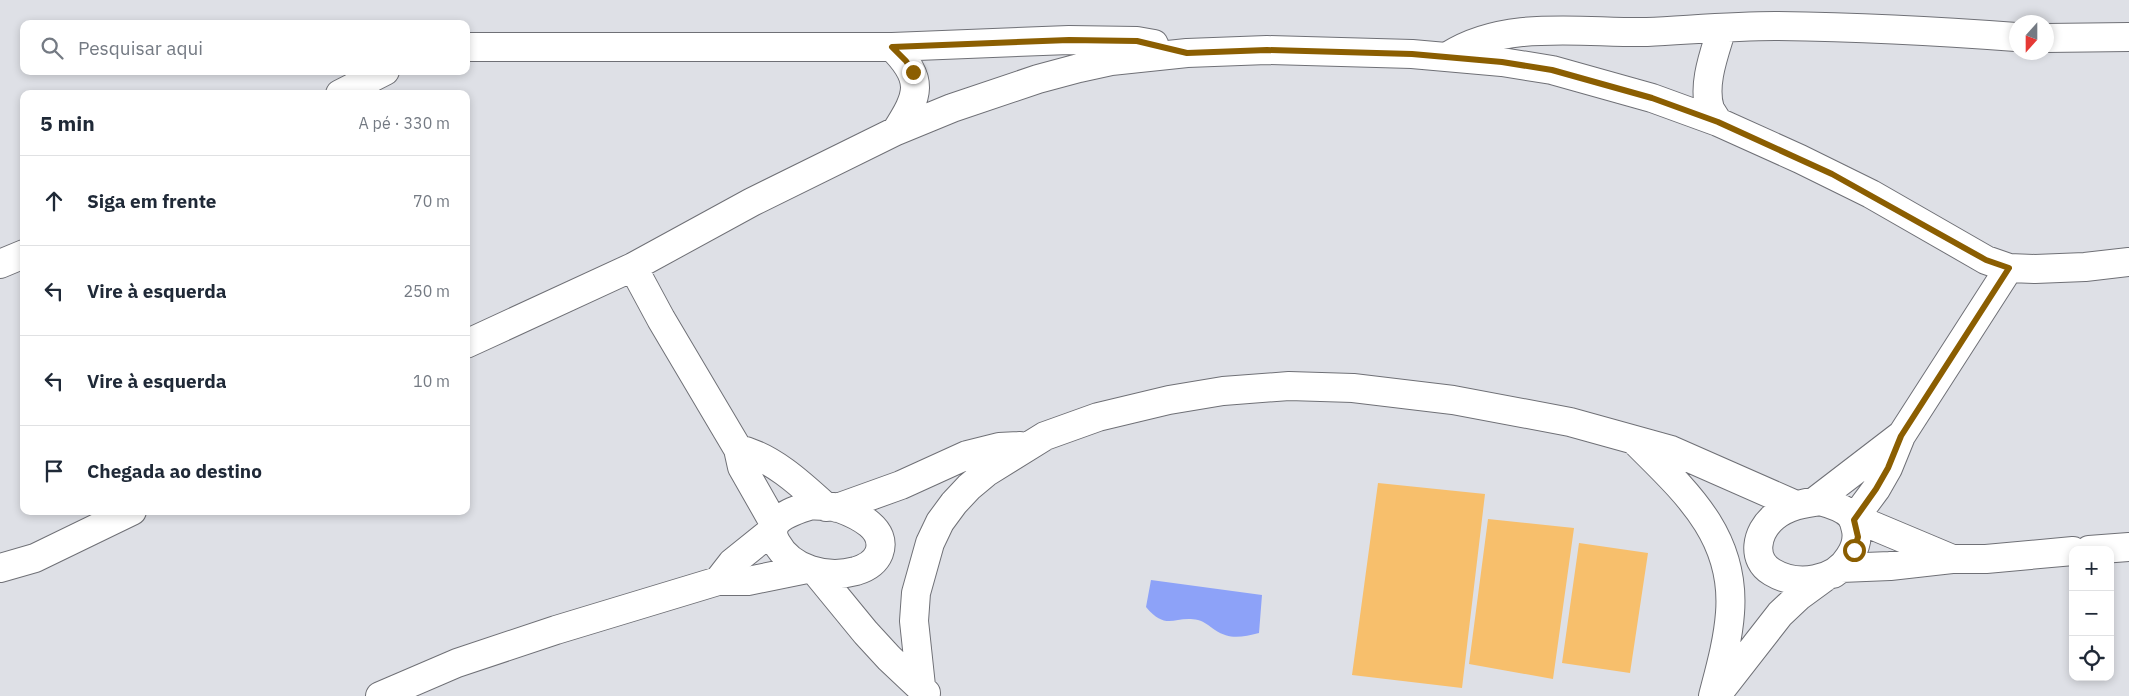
<!DOCTYPE html>
<html lang="pt">
<head>
<meta charset="utf-8">
<style>
	body { margin:0; font-family:"IBM Plex Sans",sans-serif; background:#f2f2f3; color:#1f2937 }
	.controls { position:absolute; right:15px; bottom:15px; display:grid; overflow:hidden; border-radius:10px; box-shadow:0 2px 8px #0003 }
	.controls button { width:45px; height:45px; display:grid; place-items:center; padding:0; border:0; border-bottom:1px solid #e0e1e3; background:#fff; color:#1f2937; font:25px sans-serif }
	.compass { position:absolute; left:2009px; top:15px; width:45px; height:45px; border-radius:50%; background:#fff; box-shadow:0 2px 8px #0003; rotate:201deg }
	.stop { position:absolute; width:15px; height:15px; margin:-11px; border:4px solid #8b5e01; border-radius:50%; background:#fff }
	.stop.end { background:#8b5e01; border-color:#fff; box-shadow:0 1px 5px #0008 }
	.list { margin:0; padding:0; list-style:none }
	h2 { display:flex; justify-content:space-between; align-items:center; height:65px; margin:0; padding:0 20px; font-size:21px }
	h2 small { font-size:16px; font-weight:400; color:#747a83 }
	.list li { display:grid; grid-template-columns:32px 1fr auto; gap:15px; align-items:center; box-sizing:border-box; height:90px; padding:0 20px; border-top:1px solid #e0e1e3 }
	.list b { display:block; font-size:19px; white-space:nowrap }
	.list em { font-size:16px; font-style:normal; color:#747a83 }
	.icon { flex:none; width:28px; height:28px; fill:none; stroke:currentColor; stroke-width:2; stroke-linecap:round; stroke-linejoin:round }
	.map { position:relative; flex:none; width:2129px; height:696px; overflow:hidden }
	.search { position:absolute; background:#fff; box-shadow:0 2px 8px #0003; left:20px; top:20px; width:450px; height:55px; display:flex; align-items:center; gap:12px; box-sizing:border-box; padding:0 18px; border-radius:10px; color:#747a83; font-size:19px }
	.panel { position:absolute; background:#fff; box-shadow:0 2px 8px #0003; left:20px; top:90px; width:450px; height:425px; border-radius:10px }
	.map>svg:first-child { display:block }
	.green { fill:#f7bf6c }
	.water { fill:#8da2f8 }
	.lines { fill:none; stroke-linecap:round; stroke-linejoin:round }
	.minor-casing { stroke:#6f7076; stroke-width:30 }
	.minor { stroke:#fff; stroke-width:28 }
	.route { stroke:#8b5e01; stroke-width:6 }
</style>
</head>
<body>
<div class="map">
<svg width="2129" height="696" viewBox="0 0 2129 696">
	<rect width="100%" height="100%" fill="#dee0e6"/>
	<path class="green" d="M1378,483L1485,494L1462,688L1352,675Z
		M1488,519L1574,528L1553,679L1469,664Z
		M1579,543L1648,553L1630,673L1562,663Z"/>
	<path class="water" d="M1151,580L1262,595L1259,633C1242,637 1230,640 1215,630C1209,626 1205,622 1198,620C1174,615 1167,632 1146,607Z"/>
	<g class="lines">
		<defs>
			<path id="minor" d="M2046,38L2129,37
				M466,47H892L1069,40L1137,41L1154,44
				M892,47C925,80 919,95 896,131
				M1448,56C1506,19 1581,33 1647,32C1689,30 1732,26 1775,26C1856,27 1936,31 2016,37
				M340,94L385,71
				M1718,122C1716,118 1712,113 1710,109C1702,84 1715,52 1722,28
				M0,264L24,254
				M633,267L661,319L738,449L742,467L775,525
				M466,344L633,267L752,202L896,131L952,108L1038,79L1079,68L1111,61L1187,53L1267,50L1412,54L1502,62L1552,70L1652,98L1718,122L1800,159L1871,194L1986,260L2009,268L2035,269L2085,267L2129,262
				M1636,442C1686,492 1736,536 1730,613C1728,641 1720,669 1713,696
				M738,449C771,456 802,485 826,507
				M1820,501C1831,504 1844,508 1851,516C1854,520 1855,526 1856,530C1858,540 1855,548 1850,556C1835,582 1797,587 1772,572C1751,560 1756,532 1774,517C1787,506 1804,503 1820,501Z
				M1814,502L1900,436
				M812,505C821,506 831,506 839,508C858,515 888,529 879,553C875,563 866,568 856,571C827,579 791,570 776,542C773,537 772,530 775,524C783,513 800,509 812,505Z
				M837,508L901,485L967,455L999,447L1020,446
				M1853,520L1876,489L1888,468L1901,436L2009,268
				M1854,522L1869,524L1950,558
				M2089,550L2129,547
				M0,568L35,558L132,511
				M816,572L866,633L889,658L926,693
				M1833,574L1841,568L1890,566L1952,559H1986L2073,551
				M718,581L732,563L773,530
				M921,686L914,621L916,593L930,543L940,522L954,503L969,487L987,472L1045,436L1098,417L1169,400L1223,391L1289,386L1353,388L1453,400L1570,422L1671,450L1796,505
				M1720,691L1780,614L1798,597L1824,578
				M380,696L457,663L556,630L718,581H748L807,569"/>
		</defs>
		<use href="#minor" class="minor-casing"/>
		<use href="#minor" class="minor"/>
	</g>
	<g class="lines">
		<path class="route" d="M913,72L906,61L892,47L1069,40L1137,41L1187,53L1267,50L1412,54L1502,62L1552,70L1652,98L1718,122L1832,174L1986,260L2009,268L1901,436L1888,468L1876,489L1854,520L1858,537L1854,550"/>
	</g>
</svg>
<div class="controls">
<button>+</button>
<button>−</button>
<button><svg class="icon" aria-label="locate" viewBox="0 0 24 24"><circle cx="12" cy="12" r="6"/><path d="M12 2v4M12 18v4M2 12h4M18 12h4"/></svg></button>
</div>
<svg class="compass" viewBox="-18 -18 36 36"><path d="M0-13l5 13h-10z" fill="#e53935"/><path d="M0 13l5-13h-10z" fill="#747a83"/></svg>
<div class="stop" style="left:1854px;top:550px"></div>
<div class="stop end" style="left:913px;top:72px"></div>
<div class="search"><svg class="icon" aria-label="search" viewBox="0 0 24 24"><circle cx="10" cy="10" r="6"/><path d="M15 15l6 6"/></svg>Pesquisar aqui</div>
<section class="panel">
<h2>5 min<small>A pé · 330 m</small></h2>
<ul class="list">
<li><svg class="icon" aria-label="ahead" viewBox="0 0 24 24"><path d="M12 20V5M6 11l6-6 6 6"/></svg><div><b>Siga em frente</b></div><em>70 m</em></li>
<li><svg class="icon" aria-label="left" viewBox="0 0 24 24"><path d="M17 20v-9H6M10 6l-5 5 5 5"/></svg><div><b>Vire à esquerda</b></div><em>250 m</em></li>
<li><svg class="icon" aria-label="left" viewBox="0 0 24 24"><path d="M17 20v-9H6M10 6l-5 5 5 5"/></svg><div><b>Vire à esquerda</b></div><em>10 m</em></li>
<li><svg class="icon" aria-label="arrive" viewBox="0 0 24 24"><path d="M6 21V4h12l-3 4 3 4H6"/></svg><div><b>Chegada ao destino</b></div></li>
</ul>
</section>
</div>
</body>
</html>
